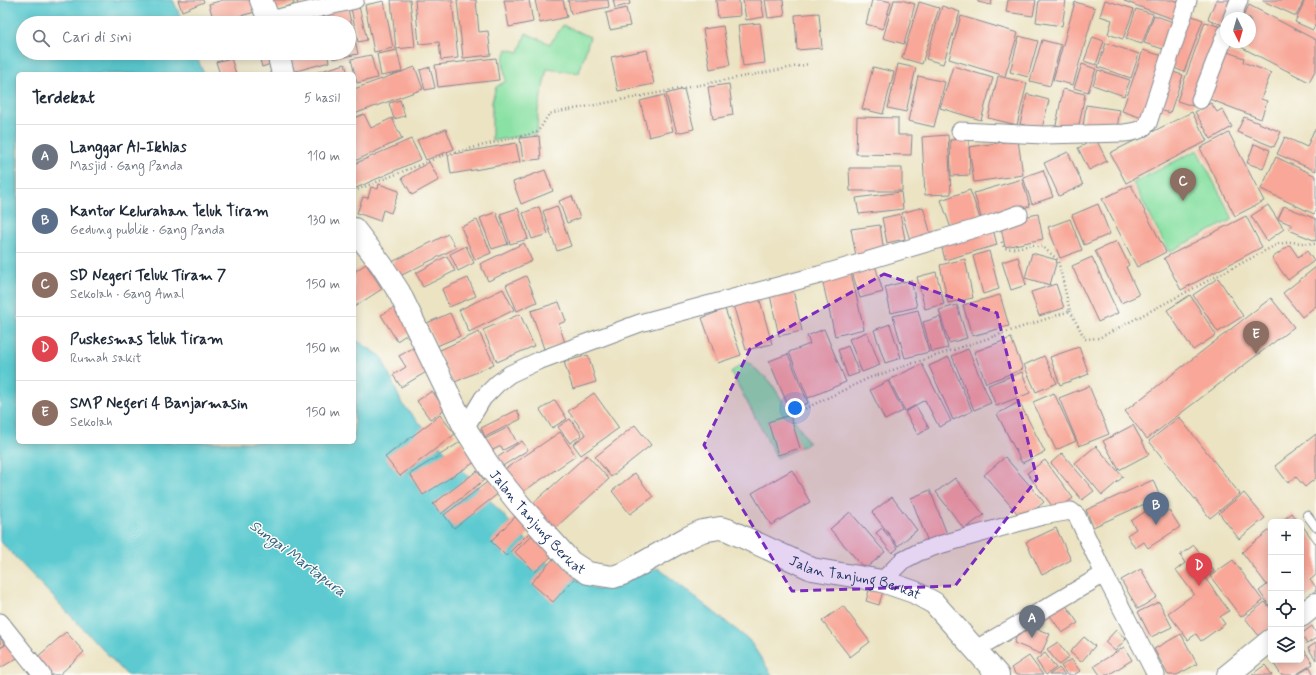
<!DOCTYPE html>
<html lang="id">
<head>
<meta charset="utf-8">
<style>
	body { margin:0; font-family:Mynerve,sans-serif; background:#f6f6f7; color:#1f2937 }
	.controls { position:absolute; right:12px; bottom:12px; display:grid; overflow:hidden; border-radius:6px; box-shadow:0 2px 10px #0003 }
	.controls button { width:36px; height:36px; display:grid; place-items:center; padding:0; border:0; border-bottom:1px solid #e0e1e3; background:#fff; color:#1f2937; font:20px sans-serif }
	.compass { position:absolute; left:1220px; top:12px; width:36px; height:36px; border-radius:50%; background:#fff; box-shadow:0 2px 10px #0003; rotate:175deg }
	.you { position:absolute; left:795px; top:408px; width:14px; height:14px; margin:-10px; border:3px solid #fff; border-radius:50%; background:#1a73e8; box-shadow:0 0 0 6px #1a73e833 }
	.badge { display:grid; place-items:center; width:26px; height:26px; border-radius:50%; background:#b45309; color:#fff; font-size:13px; font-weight:700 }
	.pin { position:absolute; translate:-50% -33px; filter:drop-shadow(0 1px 2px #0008) }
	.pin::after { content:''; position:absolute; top:21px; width:14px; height:12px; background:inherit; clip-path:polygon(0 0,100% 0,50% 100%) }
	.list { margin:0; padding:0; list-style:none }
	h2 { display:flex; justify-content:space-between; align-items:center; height:52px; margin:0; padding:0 16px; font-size:17px }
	h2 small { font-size:13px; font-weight:400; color:#747a83 }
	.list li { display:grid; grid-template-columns:26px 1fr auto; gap:12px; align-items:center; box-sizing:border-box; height:64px; padding:0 16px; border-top:1px solid #e0e1e3 }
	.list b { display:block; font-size:15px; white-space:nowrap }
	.list p { margin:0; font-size:13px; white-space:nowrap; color:#747a83 }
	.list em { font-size:13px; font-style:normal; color:#747a83 }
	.icon { flex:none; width:22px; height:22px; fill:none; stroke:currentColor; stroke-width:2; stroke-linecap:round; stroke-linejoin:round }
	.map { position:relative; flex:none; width:1316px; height:675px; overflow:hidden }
	.search { position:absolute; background:#fff; box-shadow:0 2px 10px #0003; left:16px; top:16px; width:340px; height:44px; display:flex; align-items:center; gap:10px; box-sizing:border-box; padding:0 14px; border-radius:22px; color:#747a83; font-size:15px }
	.panel { position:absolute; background:#fff; box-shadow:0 2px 10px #0003; left:16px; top:72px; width:340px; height:372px; border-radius:6px }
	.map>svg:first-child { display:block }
	.green { fill:#8ae1a4; stroke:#528881 }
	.water { fill:#5ccad0; stroke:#3c7c97 }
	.building { fill:#f8a798 }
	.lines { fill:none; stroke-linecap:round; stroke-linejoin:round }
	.lane-casing { stroke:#838990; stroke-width:10 }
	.street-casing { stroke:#838990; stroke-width:19 }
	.secondary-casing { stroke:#838990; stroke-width:24 }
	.path { stroke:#838990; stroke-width:2.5; stroke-dasharray:1 3; stroke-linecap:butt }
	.lane { stroke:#fff; stroke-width:8 }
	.street { stroke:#fff; stroke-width:17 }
	.secondary { stroke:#fff; stroke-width:22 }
	.marked { fill:#7b2cbf; fill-opacity:0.2; stroke:#7b2cbf; stroke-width:3; stroke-dasharray:8 5; stroke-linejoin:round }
	.labels { text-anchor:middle; stroke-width:3; stroke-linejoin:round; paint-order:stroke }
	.street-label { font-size:14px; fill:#1b2f5e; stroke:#fdfcf7 }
	.water-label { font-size:15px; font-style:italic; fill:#2e5e80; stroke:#fdfcf7 }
</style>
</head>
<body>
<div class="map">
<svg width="1316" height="675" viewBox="0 0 1316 675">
	<rect width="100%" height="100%" fill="#fdfcf7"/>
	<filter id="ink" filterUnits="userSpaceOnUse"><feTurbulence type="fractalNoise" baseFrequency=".025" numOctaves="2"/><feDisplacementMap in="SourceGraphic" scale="8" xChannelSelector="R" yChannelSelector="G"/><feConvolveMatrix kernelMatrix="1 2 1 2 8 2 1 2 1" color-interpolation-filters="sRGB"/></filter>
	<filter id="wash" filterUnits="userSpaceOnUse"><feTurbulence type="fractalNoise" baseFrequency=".012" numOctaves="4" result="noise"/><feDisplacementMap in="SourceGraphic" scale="16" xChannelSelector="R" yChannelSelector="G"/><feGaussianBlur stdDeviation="0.9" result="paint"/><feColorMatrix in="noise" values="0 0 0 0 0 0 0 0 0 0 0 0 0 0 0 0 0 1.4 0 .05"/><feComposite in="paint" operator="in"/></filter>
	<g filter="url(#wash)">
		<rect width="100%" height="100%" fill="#ebe3c2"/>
		<path class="green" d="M563,25L590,37L579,73L547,69L538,110L537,133L492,141V102L496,87L506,81L503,61L507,49L519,52L526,33L550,44Z
			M1197,150L1233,219L1169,252L1133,183Z
			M746,361L770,381L809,443L777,458L731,372Z"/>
		<path class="water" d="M0,0H173L183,23H23V53H195L204,74H18V442H354V339L381,356L402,404L547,563L597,590L658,568L749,640L772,675H127L0,541Z"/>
		<g id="blocks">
			<path class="building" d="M178,0H203L204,2L182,11Z
				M223,0H256L259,11L214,23L209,4Z
				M266,0H293L294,4L270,12Z
				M297,0H313L298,5Z
				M391,0H410L415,47L396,49Z
				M415,0H452L458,58L441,60L439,42L419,44Z
				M457,0H476L479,32L488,31L491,55L463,58Z
				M504,0H529L533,22L509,27Z
				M535,0H563L567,17L540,23Z
				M568,0H608L609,7L571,14Z
				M613,0H629L630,4L615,8Z
				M716,0H739L740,16L718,18Z
				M743,0H761L764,17L746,20Z
				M765,0H783L785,16L768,18Z
				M872,0H883L891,2L883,29L866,24Z
				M894,0H901L915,4L904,44L883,38Z
				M978,0H992L991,5L978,2Z
				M1008,0H1036L1033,16L1006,12Z
				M1039,0H1066L1062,26L1036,22Z
				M1105,0L1134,9L1123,39L1108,34L1112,20L1100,16Z
				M1125,0H1173L1179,2L1173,19L1124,1Z
				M1216,0H1234L1225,26L1208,19Z
				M1263,0H1304L1296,16L1263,1Z
				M1305,0H1316V23L1313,30L1295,22Z
				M384,1L393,48L374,52L365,5Z
				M919,2L939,8L922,64L902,58Z
				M1075,2L1095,8L1073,85L1053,80Z
				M1249,5L1316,40V69L1309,82L1231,42H1250V18H1242Z
				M359,6L367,40L358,42L351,8Z
				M942,6L960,12L943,64L926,59Z
				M626,8L630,26L610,30L606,13Z
				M348,9L358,54L333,59L332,53H349V23H325L324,14Z
				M1136,9L1153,14L1142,44L1126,39Z
				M317,11L321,23H276Z
				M819,13L822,48L797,50L795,15Z
				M1187,14L1203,20L1184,72L1169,66Z
				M1154,15L1173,22L1163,49L1144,43Z
				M961,16L1018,33L1005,76L949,59Z
				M1205,22L1221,27L1193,106L1177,101Z
				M760,23L765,63L743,66L738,25Z
				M723,26L730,65L710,69L703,29Z
				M1019,36L1038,41L1028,77L1010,72Z
				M1093,37L1104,41L1096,65L1084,61Z
				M1042,40L1061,45L1050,86L1030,81Z
				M1106,43L1139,54L1131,78L1098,67Z
				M397,50L402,72L381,76L377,54Z
				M647,50L654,84L618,91L611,57Z
				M1143,50L1166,57L1145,119L1122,111Z
				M1222,50L1244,58L1243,62L1271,73L1261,99L1267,101L1261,119L1204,97Z
				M258,53H273L276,62L262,67Z
				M284,53H327L329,62L289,73Z
				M371,55L377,78L357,83L351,59Z
				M231,58L236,74H220L216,62Z
				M496,58L499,80L438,87L435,65Z
				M345,64L348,74H311Z
				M898,64L916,68L906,112L888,108Z
				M1082,64L1096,69L1088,92L1074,88Z
				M953,66L993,78L981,120L940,108Z
				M415,67L423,89L354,114V89Z
				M430,67L435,88L425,90L420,70Z
				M873,67L894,72L883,114L862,109Z
				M1098,70L1130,80L1124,96L1093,85Z
				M1169,71L1183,75L1170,113L1156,109Z
				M918,76L945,82L934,127L908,121Z
				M998,76L1027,83L1017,125L988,118Z
				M729,84L733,115L713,119L708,87Z
				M684,89L694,129L677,133L666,94Z
				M1063,89L1085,94L1078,130L1056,125Z
				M1027,94L1049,100L1042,129L1020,124Z
				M664,95L673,131L649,137L640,101Z
				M400,100L405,116L394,119L389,103Z
				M1211,103L1217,112L1222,109L1232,127L1211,139L1195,112Z
				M1086,105L1120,110L1117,128L1083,127Z
				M1192,112L1207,141L1126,183L1110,153Z
				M364,114L371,128L392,118L402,139L355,161L354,157V118Z
				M857,117L898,118V135H912L911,155L856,154Z
				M1244,117L1281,132L1274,147L1237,132Z
				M446,129L454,149L426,160L417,140Z
				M1314,130H1316V171L1277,154L1285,137L1307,147Z
				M1229,133L1264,201L1235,216L1200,148Z
				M948,135L951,194L925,195L922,137Z
				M539,136L541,159L523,161L520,138Z
				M411,139L421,159L354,189V164Z
				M969,139L970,175L951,176L950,140Z
				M1096,139L1107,161L1089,170L1078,148Z
				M1018,140L1023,175L974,182L969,147Z
				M516,143L520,162L451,174L448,155Z
				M1254,144L1270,150L1263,169L1247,163Z
				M1068,152L1083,185L1059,196L1044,163Z
				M1276,157L1316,176V210L1314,214L1261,189Z
				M429,162L439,180L412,195L402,178Z
				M849,168H902V191H850Z
				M545,170L553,191L521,204L513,182Z
				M1043,170L1053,197L1032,204L1023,177Z
				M1022,179L1030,206L982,220L974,193Z
				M379,184L399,191L391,213L383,210L380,221L357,213L363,197L368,198L371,187L378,189Z
				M1131,185L1166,252L1137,267L1102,199Z
				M970,190L981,221L952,231L941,200Z
				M901,192L903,209L859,214L856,198Z
				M572,196L580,218L567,223L559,201Z
				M1098,204L1110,234L1084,245L1072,215Z
				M1268,205L1284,229L1267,241L1251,216Z
				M557,206L571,246L557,251L543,211Z
				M1284,206L1316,219V241L1289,230L1292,225L1278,219Z
				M539,207L548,234L532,239L523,213Z
				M923,207L932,238L911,244L902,213Z
				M518,208L528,239L510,244L500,214Z
				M496,212L508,244L492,249L480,218Z
				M900,214L905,239L887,243L882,218Z
				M1038,214L1043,239L1005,247L1000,222Z
				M1246,216L1262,247L1181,290L1164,258Z
				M1070,219L1082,250L1060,258L1048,227Z
				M477,220L491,253L475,260L461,227Z
				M880,225L884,252L856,256L851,229Z
				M993,229L997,245L945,260L941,244Z
				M448,234L456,248L400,276L392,262Z
				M1117,241L1129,265L1126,267L1139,295L1121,303L1095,251Z
				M524,243L532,261L488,281L480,264Z
				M1290,245L1298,257L1307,251L1314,261L1288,280L1272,258Z
				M466,246L474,263L458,271L450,254Z
				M989,251L999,289L983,294L973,256Z
				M1032,253L1057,260L1050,285L1025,278Z
				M447,256L455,271L423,287L416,273Z
				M1018,257L1026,285L1011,290L1002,262Z
				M1092,257L1118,313L1098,322L1072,266Z
				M965,259L973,298L948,303L940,265Z
				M366,264L382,289L354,307V272Z
				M875,265L883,292L860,298L852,272Z
				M1316,267V306L1302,317L1283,293Z
				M936,272L944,304L925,309L917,277Z
				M851,273L864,329L835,336L822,279Z
				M526,276L537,302L517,311L506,285Z
				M468,278L476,296L449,307L442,289Z
				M1218,278L1243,316L1218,332L1193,295Z
				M911,280L917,307L891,313L885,287Z
				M1056,284L1064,308L1039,316L1031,292Z
				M503,289L514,310L469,332L459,310Z
				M793,290L802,331L779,336L770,295Z
				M1000,295L1009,326L972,336L963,305Z
				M1190,295L1216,335L1193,350L1167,310Z
				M759,297L772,344L746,350L733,304Z
				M1271,298L1294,327L1147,439L1125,411Z
				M559,302L566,321L559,324L565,343L544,349L531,311Z
				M957,305L967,338L949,343L939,310Z
				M397,306L412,331L397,341L381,315Z
				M725,309L741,355L718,363L702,318Z
				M918,310L929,352L905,358L893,316Z
				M450,313L460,336L437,346L427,323Z
				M520,314L534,346L497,362L483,330Z
				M940,317L948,348L931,352L923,322Z
				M890,324L901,358L885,363L874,330Z
				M824,329L846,382L808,398L789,352L810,344L807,336Z
				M479,332L494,364L453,383L438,351Z
				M867,332L880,365L862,372L849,339Z
				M1011,338L1023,369L986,383L974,352Z
				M418,345L433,368L401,387L393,375L406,367L399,356Z
				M848,346L859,373L848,377L838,350Z
				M1079,347L1089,374L1060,385L1050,357Z
				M968,349L991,403L974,410L952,356Z
				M788,354L808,403L790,410L769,361Z
				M588,355L596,382L573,389L564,362Z
				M1044,356L1057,383L1036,392L1024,365Z
				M949,357L972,411L953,420L929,366Z
				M922,364L951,421L939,427L925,400L905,411L889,380Z
				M1022,372L1030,393L996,406L988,385Z
				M888,381L903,411L885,420L870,390Z
				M1089,386L1109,434L1079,446L1059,398Z
				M432,391L445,409L430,419L417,401Z
				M594,393L619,428L581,455L573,444L586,435L568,411Z
				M1054,393L1076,441L1056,450L1033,402Z
				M555,400L567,419L552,428L540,410Z
				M1019,402L1045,452L1022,463L997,414Z
				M916,406L929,428L918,435L905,412Z
				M517,410L521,419L485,437L481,428Z
				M440,415L455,434L400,476L385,457Z
				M790,415L800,448L778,455L768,422Z
				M1179,417L1240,494L1210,518L1149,441Z
				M570,419L582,435L570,443L558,427Z
				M635,425L651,445L611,477L595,457Z
				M1133,425L1149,454L1119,470L1103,441Z
				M509,427L517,443L503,450L501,446L489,452L483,440Z
				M560,432L576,456L521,493L505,469Z
				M1316,434V478L1305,487L1296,477L1288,483L1275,466Z
				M462,441L475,462L423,495L410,474Z
				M522,441L528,450L501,467L495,459Z
				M1096,446L1123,477L1102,495L1075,463Z
				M1062,453L1094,491L1082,500L1051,463Z
				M587,455L609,479L554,529L531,505Z
				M1005,457L1044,502L1023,520L984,475Z
				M1045,460L1073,498L1056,511L1027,473Z
				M792,470L810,502L771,525L752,493Z
				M477,471L484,480L441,514L433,504Z
				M635,473L653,497L630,514L612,491Z
				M955,478L984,515L964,529L936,492Z
				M490,480L499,493L454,528L444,515Z
				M1153,480L1160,497L1093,527L1086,510Z
				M930,490L947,534L928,542L911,498Z
				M1244,493L1265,518L1239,539L1219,513Z
				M892,497L917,530L898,546L872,512Z
				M1154,506L1160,516L1169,510L1180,527L1148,548L1144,542L1135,548L1127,535L1136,529L1131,521Z
				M850,512L885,552L865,569L830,529Z
				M1292,513L1299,522H1281Z
				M515,517L530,532L506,556L491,541Z
				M1301,524L1316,544V575L1310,580L1316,587V590L1301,602Z
				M882,528L898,548L892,553L876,533Z
				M1056,528L1071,560L1042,575L1026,542Z
				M1271,529V608L1259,591L1267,585L1242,552Z
				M532,535L544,548L554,554L535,572L515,552Z
				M1194,545L1214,571L1205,578L1229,611L1220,617L1225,624L1201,641L1196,634L1188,640L1168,613L1194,594L1176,570L1185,563L1180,555Z
				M555,557L576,577L553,602L531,583Z
				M1233,560L1263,601L1241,617L1210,576Z
				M1141,569L1157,597L1138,609L1121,580Z
				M870,587L883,591L879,605L866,601Z
				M1063,601L1078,623L1062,633L1047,611Z
				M1159,602L1172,627L1151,637L1138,612Z
				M1265,602L1271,609V627L1259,636L1245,618Z
				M843,606L870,642L850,657L822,621Z
				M1022,623L1050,634L1041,654L1014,643Z
				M1312,626L1316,633V638L1307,644L1301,634Z
				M1116,630L1126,639L1115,651L1105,642Z
				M66,632L84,652L59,675H49L35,659Z
				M1181,634L1197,664L1177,675H1168L1154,649Z
				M0,637L5,645L0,648Z
				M1084,637L1095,646L1081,662L1070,652Z
				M10,642L19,657L0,668V648Z
				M1058,642L1069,657L1059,665L1047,649Z
				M1316,643V660L1308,648Z
				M1301,645L1313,664L1295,675H1281L1273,662L1277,660H1301Z
				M1124,647L1132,660L1108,675H1100L1094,666Z
				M1045,653L1056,668L1046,675L1036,660Z
				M1029,656L1043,675H1016L1011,668Z
				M1071,659L1080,671L1074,675H1067L1061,666Z
				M1265,665L1272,675H1251Z
				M1310,667L1314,675H1297Z
				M1059,668L1065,675H1049Z"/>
		</g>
	</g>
	<g filter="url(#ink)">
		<use href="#blocks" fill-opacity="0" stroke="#838990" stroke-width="1"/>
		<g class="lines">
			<defs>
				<path id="lane" d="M1307,515L1316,527"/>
				<path id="street" d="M1232,18L1239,0
					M269,20L355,0
					M1200,100L1226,33
					M960,131L1044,135L1124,133C1133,132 1142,131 1148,123L1188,0
					M465,428L483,398L498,383L510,374L538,361L640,323L819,275L994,223L1019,214
					M882,581L902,561L919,552L939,545L1042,516L1071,511L1077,516L1104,574L1156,675
					M0,622L42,675
					M976,649L1104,574"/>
				<g id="secondary">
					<path d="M261,0L270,23"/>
					<path d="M278,53L283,74"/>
					<path id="s1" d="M354,229L381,264L399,292L465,428L491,469L520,505L571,562L588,573L613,577L625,573L687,538L702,531L720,528L728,530L812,569L882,581L914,592L934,603L998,675"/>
					<path d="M1301,616L1316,604"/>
					<path d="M1228,675L1271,640"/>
				</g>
			</defs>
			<use href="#lane" class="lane-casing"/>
			<use href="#street" class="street-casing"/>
			<use href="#secondary" class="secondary-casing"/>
			<path class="path" d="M354,191L444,155L537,132L541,127L549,114L553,113L809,64
				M1070,311L1085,339L1099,338L1278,244L1290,242L1316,244
				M798,412L869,378L1070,311L1058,260L1043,247L1033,245L1008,249L1004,248L1001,240"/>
			<use href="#lane" class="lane"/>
			<use href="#street" class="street"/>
			<use href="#secondary" class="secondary"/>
		</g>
	</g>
	<path class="marked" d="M884,274L997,313L1037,479L955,586L792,591L704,445L750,349Z"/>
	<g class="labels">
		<g class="street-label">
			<text dy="5" stroke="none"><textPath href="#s1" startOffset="348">Jalan Tanjung Berkat</textPath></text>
			<text dy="5" stroke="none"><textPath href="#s1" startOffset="709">Jalan Tanjung Berkat</textPath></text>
		</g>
		<g class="water-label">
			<text transform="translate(298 558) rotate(37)" y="5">Sungai Martapura</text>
		</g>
	</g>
</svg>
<div class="controls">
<button>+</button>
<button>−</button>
<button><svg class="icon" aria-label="locate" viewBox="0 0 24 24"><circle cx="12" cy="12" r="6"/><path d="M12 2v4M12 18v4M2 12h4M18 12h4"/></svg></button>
<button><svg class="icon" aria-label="layers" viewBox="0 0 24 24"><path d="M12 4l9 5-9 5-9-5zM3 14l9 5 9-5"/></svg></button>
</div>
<svg class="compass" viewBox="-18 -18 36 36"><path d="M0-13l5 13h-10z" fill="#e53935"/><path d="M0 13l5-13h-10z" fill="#747a83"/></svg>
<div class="you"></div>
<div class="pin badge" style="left:1032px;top:638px;background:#6b7280">A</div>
<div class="pin badge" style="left:1156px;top:525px;background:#5c6f8a">B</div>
<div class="pin badge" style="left:1183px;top:201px;background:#8d6e63">C</div>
<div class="pin badge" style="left:1199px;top:586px;background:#e0444e">D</div>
<div class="pin badge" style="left:1256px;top:354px;background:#8d6e63">E</div>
<div class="search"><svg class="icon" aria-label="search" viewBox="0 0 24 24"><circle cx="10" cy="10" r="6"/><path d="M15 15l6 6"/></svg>Cari di sini</div>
<section class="panel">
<h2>Terdekat<small>5 hasil</small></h2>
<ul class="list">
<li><span class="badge" style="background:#6b7280">A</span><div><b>Langgar Al-Ikhlas</b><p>Masjid · Gang Panda</p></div><em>110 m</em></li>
<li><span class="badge" style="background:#5c6f8a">B</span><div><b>Kantor Kelurahan Teluk Tiram</b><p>Gedung publik · Gang Panda</p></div><em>130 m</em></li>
<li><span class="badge" style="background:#8d6e63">C</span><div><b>SD Negeri Teluk Tiram 7</b><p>Sekolah · Gang Amal</p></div><em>150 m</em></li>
<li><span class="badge" style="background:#e0444e">D</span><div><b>Puskesmas Teluk Tiram</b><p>Rumah sakit</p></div><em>150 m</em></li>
<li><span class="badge" style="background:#8d6e63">E</span><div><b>SMP Negeri 4 Banjarmasin</b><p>Sekolah</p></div><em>150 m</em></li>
</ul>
</section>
</div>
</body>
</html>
